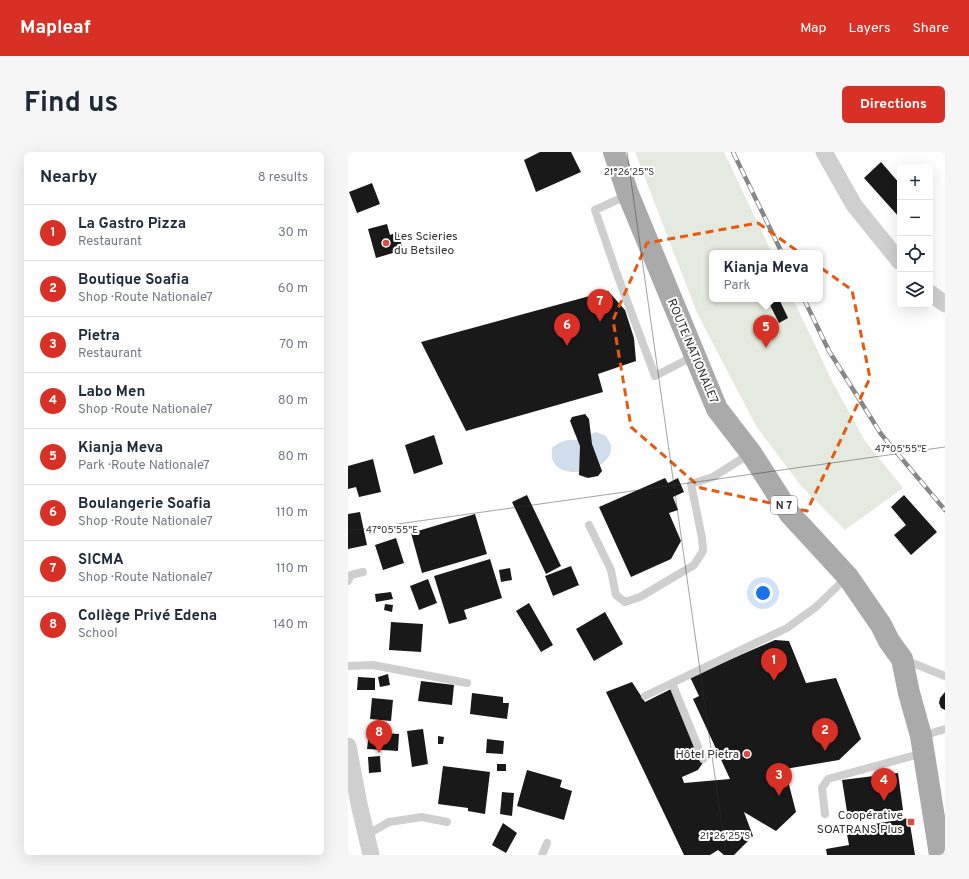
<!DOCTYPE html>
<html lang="en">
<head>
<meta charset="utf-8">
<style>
	body { margin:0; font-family:Overpass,sans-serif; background:#f6f6f7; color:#1f2937 }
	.controls { position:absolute; right:12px; top:12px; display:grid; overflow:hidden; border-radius:6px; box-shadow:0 4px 16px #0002 }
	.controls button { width:36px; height:36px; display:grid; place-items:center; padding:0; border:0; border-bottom:1px solid #e0e1e3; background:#fff; color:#1f2937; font:20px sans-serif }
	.you { position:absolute; left:415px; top:441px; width:14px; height:14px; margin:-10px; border:3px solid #fff; border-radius:50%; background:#1a73e8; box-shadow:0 0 0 6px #1a73e833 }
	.badge { display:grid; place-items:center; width:26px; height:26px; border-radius:50%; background:#d93025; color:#fff; font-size:13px; font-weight:700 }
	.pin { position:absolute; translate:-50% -33px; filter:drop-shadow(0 1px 2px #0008) }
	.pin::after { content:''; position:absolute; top:21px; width:14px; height:12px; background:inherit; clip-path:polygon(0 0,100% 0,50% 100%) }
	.popup { position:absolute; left:361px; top:98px; width:114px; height:52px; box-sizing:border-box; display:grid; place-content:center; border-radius:6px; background:#fff; filter:drop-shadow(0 1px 3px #0005); font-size:13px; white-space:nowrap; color:#747a83 }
	.popup b { font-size:15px; color:#1f2937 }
	.popup::after { content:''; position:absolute; left:50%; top:100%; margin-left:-8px; border:8px solid transparent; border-top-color:#fff }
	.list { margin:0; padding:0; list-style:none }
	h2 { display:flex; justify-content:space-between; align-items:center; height:52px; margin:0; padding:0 16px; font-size:17px }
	h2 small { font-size:13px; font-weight:400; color:#747a83 }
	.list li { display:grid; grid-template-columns:26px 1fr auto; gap:12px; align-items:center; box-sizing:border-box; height:56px; padding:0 16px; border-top:1px solid #e0e1e3 }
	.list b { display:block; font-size:15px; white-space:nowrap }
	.list p { margin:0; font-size:13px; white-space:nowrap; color:#747a83 }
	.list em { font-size:13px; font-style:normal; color:#747a83 }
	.icon { flex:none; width:22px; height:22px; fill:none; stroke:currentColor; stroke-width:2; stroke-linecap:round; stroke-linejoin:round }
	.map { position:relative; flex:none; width:597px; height:703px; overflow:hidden; border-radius:6px }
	header { display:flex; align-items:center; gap:24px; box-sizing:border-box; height:56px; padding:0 20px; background:#d93025; color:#fff }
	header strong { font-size:19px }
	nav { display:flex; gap:22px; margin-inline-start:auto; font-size:14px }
	.intro { display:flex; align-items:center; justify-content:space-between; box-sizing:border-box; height:96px; padding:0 24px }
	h1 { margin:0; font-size:28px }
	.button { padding:10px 18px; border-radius:6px; background:#d93025; color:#fff; font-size:14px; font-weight:700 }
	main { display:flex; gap:24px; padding:0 24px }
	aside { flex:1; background:#fff; border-radius:6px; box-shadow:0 4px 16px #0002 }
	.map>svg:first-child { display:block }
	.green { fill:#e4eadf }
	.water { fill:#d0ddeb }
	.building { fill:#191919 }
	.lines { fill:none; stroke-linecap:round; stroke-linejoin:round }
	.lane { stroke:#cfcfcf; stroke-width:8 }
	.street { stroke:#cfcfcf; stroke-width:17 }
	.primary { stroke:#aaa; stroke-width:22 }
	.rail-casing { stroke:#878787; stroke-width:4.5 }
	.rail { stroke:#fff; stroke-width:3; stroke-dasharray:9; stroke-linecap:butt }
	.marked { fill:none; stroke:#e8590c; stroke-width:3; stroke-dasharray:8 5; stroke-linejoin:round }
	.ticks { fill:none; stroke:#323232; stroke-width:1; stroke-opacity:0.45 }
	.poi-dot { fill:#d94e44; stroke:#fff; stroke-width:1.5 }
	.labels { text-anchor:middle; stroke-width:4; stroke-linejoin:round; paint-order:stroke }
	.shield { fill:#fff; stroke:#707070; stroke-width:1 }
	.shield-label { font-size:11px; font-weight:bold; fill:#323232 }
	.poi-label { font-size:12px; fill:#323232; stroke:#fff; text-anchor:end }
	.street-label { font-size:12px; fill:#323232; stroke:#fff }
	.ticks-label { font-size:10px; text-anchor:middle; fill:#323232; stroke:#fff; stroke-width:4; stroke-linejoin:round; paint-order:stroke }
</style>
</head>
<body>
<header>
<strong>Mapleaf</strong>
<nav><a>Map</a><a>Layers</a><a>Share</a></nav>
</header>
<div class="intro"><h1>Find us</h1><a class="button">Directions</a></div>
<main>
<aside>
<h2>Nearby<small>8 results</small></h2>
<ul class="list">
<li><span class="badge">1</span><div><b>La Gastro Pizza</b><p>Restaurant</p></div><em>30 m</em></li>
<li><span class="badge">2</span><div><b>Boutique Soafia</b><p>Shop · Route Nationale7</p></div><em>60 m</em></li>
<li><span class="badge">3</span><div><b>Pietra</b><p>Restaurant</p></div><em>70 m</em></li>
<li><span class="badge">4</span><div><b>Labo Men</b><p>Shop · Route Nationale7</p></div><em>80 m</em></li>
<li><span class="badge">5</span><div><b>Kianja Meva</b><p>Park · Route Nationale7</p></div><em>80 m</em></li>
<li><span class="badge">6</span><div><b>Boulangerie Soafia</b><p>Shop · Route Nationale7</p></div><em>110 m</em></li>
<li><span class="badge">7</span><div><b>SICMA</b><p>Shop · Route Nationale7</p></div><em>110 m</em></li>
<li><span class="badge">8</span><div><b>Collège Privé Edena</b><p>School</p></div><em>140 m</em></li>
</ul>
</aside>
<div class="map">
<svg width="597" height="703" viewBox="0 0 597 703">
	<rect width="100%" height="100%" fill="#fff"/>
	<path class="green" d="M287,0H376L424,101H364V147H445L485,231L517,289L555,336L497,378L453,334L408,274L349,161Z"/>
	<path class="water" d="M248,280L258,284L263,293C263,295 263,299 262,302C255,319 217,328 206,311C203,306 204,301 204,296L211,291L219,288H228Z"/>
	<path class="building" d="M192,0H223L233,20L188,40L176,8Z
		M533,10L552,32V66L516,26Z
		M24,31L32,52L9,61L1,40Z
		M39,72L42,83L50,80L55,98L28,106L20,77Z
		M260,139L277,158L286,186L288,209L250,222L255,240L118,279L73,190Z
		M419,147H431L440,166L431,171Z
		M237,262L241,267L244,292L254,319L250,324L240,326L231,323L232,294L222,269L224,265Z
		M86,283L95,312L66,322L57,293Z
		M25,307L33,340L11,345L8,335L0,337V314Z
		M317,326L320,331L330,326L336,340L325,345L330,358L321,361L333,389L323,407L283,425L251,355Z
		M179,343L213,414L198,422L164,350Z
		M556,343L589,380L563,403L546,383L558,373L543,355Z
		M12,360L19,393L0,397V362Z
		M127,362L139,402L74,421L63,381Z
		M48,386L56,411L35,418L27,393Z
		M142,407L154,446L116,458L119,467L101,472L86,424Z
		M223,414L231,433L205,444L197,424Z
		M162,416L164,428L153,430L151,418Z
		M80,427L89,451L71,458L62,434Z
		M43,440L45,447L28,450L27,442Z
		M181,451L205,493L193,500L168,459Z
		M37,452L45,453L44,460L36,458Z
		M257,460L275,492L246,509L228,477Z
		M43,470L75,472L73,500L41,498Z
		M427,488L441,489L458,531L488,526L513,587L491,608L437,617L448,660L428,679L396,660L405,684L386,703H376L370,698L362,703H336L258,540L284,530L297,550L327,535L356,609L350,618L334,625L336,631L382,627L345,547L351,544L342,525Z
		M40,522L42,533L32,535L30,525Z
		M10,525L27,526V538H9Z
		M73,529L106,533L104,553L70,549Z
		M597,540V558L593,556L591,551L592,546Z
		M124,541L155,545V551H161L159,567L122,562Z
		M24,546L45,548L43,569L22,567Z
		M75,577L80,612L64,615L59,579Z
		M21,580L51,582L50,599L19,597Z
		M90,584L96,585L95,592H90Z
		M139,587L156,589L155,602L138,601Z
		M32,604L33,620L21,621L20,605Z
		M149,612H158V619H149Z
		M95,614L142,620L137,662L120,659V656L90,652Z
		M179,618L214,628L212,635L224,639L216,668L169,654Z
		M550,621L555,658L500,666L494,628Z
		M154,640L166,641L164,664L152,662Z
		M561,666L567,703H479L478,697L501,693L498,677Z
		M155,671L169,681L158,701L144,693Z"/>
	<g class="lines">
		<path class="lane" d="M280,43L247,58L269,122L307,224L346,204
			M241,373L263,418L268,443L277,450L292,445L346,413L355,399L354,386L343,332L365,325L403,301
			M0,429L3,423L15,420
			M557,508L597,524
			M0,514L25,513L119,531
			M324,531L355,607
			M297,544L439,476L468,455L499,425
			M574,584L597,577
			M477,662L474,636L480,627L575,601
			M18,683L41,670L74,665L99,670
			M194,703L199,691"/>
		<path class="street" d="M476,0L506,53L552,110
			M582,141L597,152
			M0,594L11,652L23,703"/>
		<path class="primary" d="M266,0L280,42L369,257L403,301L442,362L500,425L533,473L541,489L554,507L561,541L573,584L592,703"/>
		<defs>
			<path id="rail" d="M385,0L434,101
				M456,147L481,199L533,282L597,358"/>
		</defs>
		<use href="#rail" class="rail-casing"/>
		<use href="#rail" class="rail"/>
	</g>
	<path class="marked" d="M410,71L504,138L522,226L459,359L353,336L283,275L265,168L299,91Z"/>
	<path class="ticks" d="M279,0L378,703M0,379L597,295"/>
	<g class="poi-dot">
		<circle cx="38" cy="91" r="4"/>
		<circle cx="399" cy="602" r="4"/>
		<rect x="559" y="666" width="8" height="8" rx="2"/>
	</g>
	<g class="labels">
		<rect class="shield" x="423" y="344" width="26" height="18" rx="3"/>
		<g class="shield-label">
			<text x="436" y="357">N 7</text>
		</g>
		<g class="poi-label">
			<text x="46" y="88" text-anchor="start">Les Scieries<tspan x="46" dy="14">du Betsileo</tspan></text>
			<text x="391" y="606">Hôtel Pietra</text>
			<text x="555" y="667">Coopérative<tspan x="555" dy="14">SOATRANS Plus</tspan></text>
		</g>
		<g class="street-label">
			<text transform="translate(345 199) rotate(67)" y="4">ROUTE NATIONALE7</text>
		</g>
	</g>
	<g class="ticks-label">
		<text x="281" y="23">21°26'25"S</text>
		<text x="553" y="300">47°05'55"E</text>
		<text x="44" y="381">47°05'55"E</text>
		<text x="377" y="687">21°26'25"S</text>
	</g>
</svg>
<div class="controls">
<button>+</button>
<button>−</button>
<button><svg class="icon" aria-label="locate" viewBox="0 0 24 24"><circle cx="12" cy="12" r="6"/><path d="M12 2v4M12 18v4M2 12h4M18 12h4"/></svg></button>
<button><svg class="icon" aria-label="layers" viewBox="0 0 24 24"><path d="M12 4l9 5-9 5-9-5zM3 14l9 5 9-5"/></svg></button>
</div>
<div class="you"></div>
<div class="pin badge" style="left:426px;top:529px">1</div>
<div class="pin badge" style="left:477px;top:599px">2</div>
<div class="pin badge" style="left:431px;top:644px">3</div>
<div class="pin badge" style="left:536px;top:649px">4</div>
<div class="pin badge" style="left:418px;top:196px">5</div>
<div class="popup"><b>Kianja Meva</b>Park</div>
<div class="pin badge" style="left:219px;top:194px">6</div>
<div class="pin badge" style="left:252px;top:170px">7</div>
<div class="pin badge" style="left:31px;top:601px">8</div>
</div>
</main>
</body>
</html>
